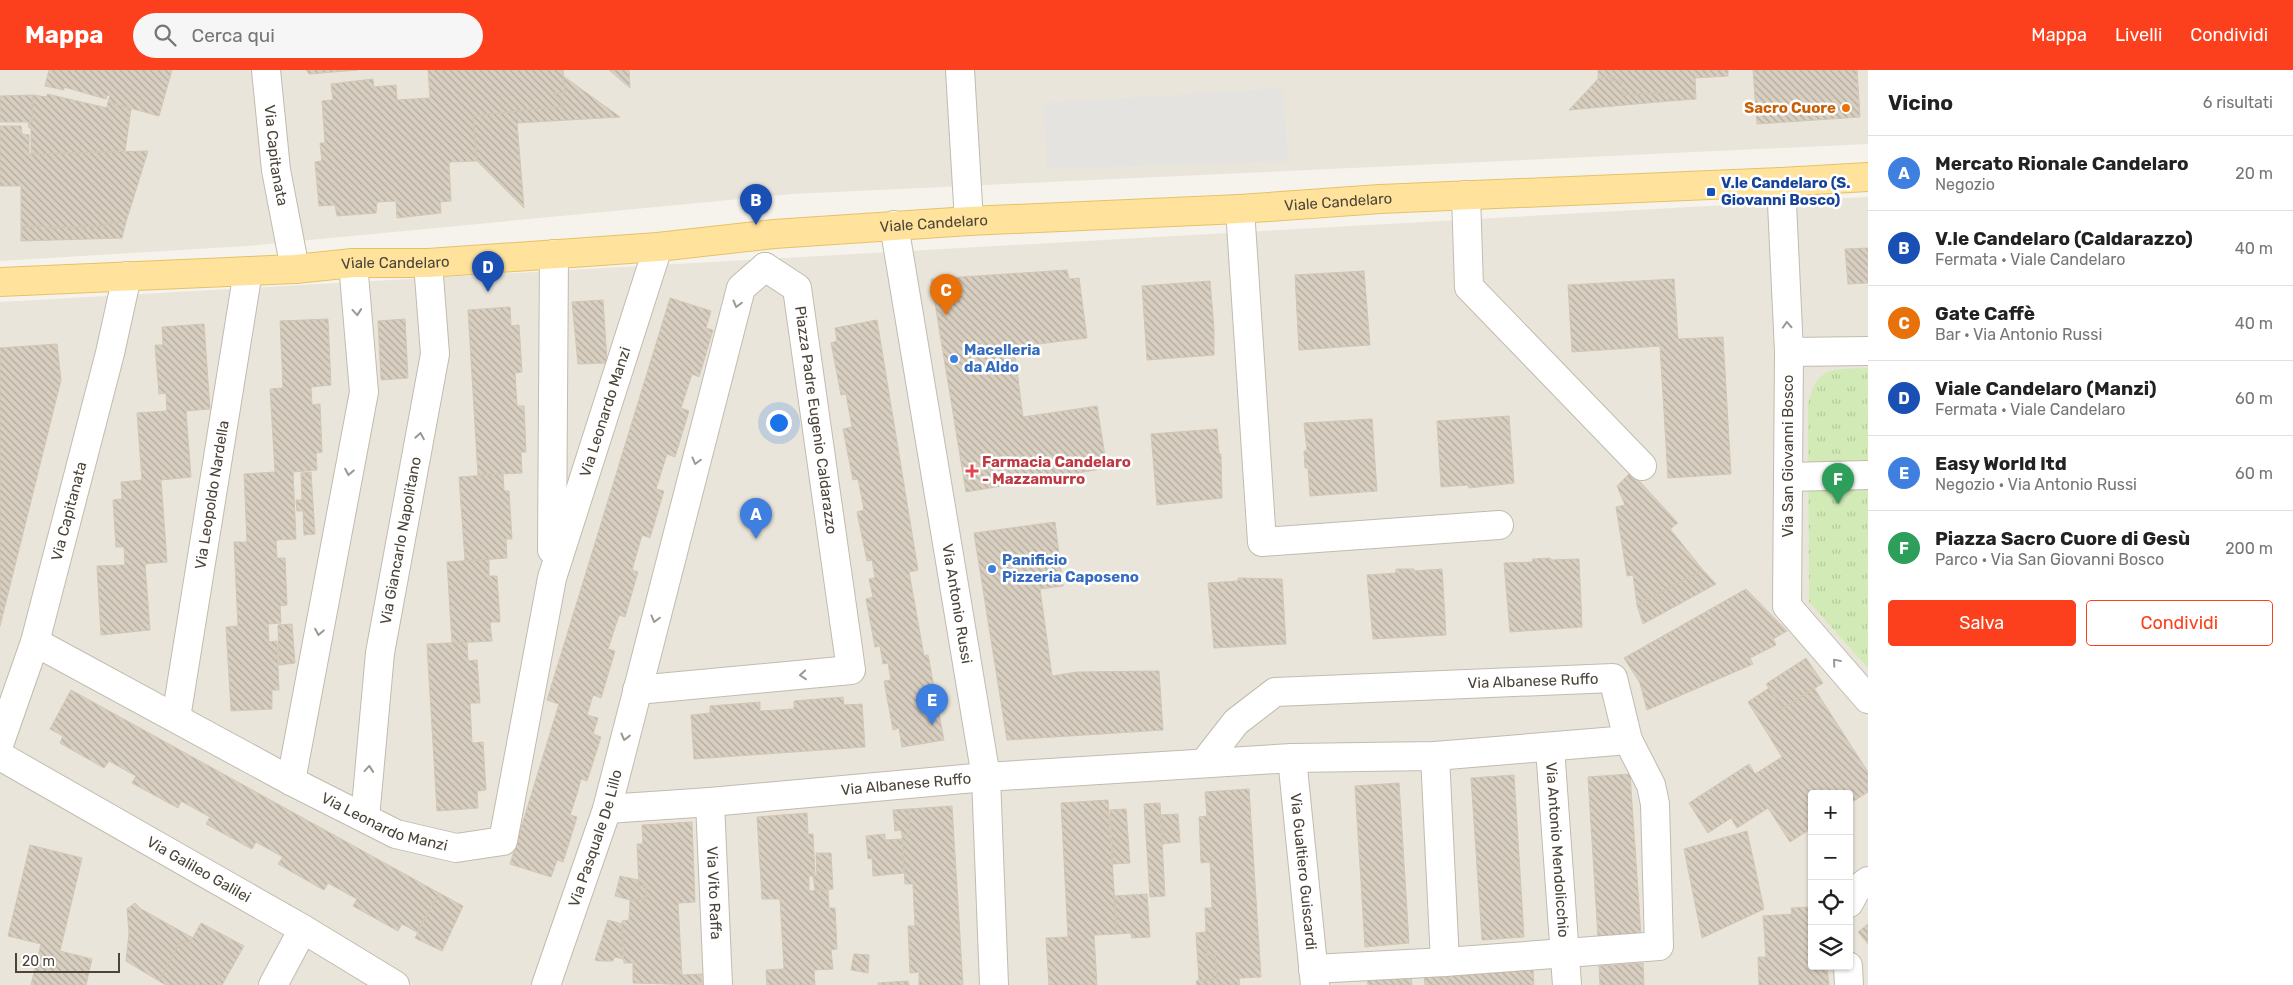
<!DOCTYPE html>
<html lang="it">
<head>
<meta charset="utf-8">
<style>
	body { margin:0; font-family:Rubik,sans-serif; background:#f6f6f6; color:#222 }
	.controls { position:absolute; right:15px; bottom:15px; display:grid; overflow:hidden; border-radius:5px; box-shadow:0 1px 4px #0004 }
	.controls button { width:45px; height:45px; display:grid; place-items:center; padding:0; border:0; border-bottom:1px solid #e0e0e0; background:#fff; color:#222; font:25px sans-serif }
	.scale { position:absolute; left:15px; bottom:12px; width:105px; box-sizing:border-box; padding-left:5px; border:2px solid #4b4439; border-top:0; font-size:14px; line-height:18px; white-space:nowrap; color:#4b4439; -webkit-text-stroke:4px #fff; paint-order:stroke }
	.you { position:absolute; left:778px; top:352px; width:18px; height:18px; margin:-12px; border:4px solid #fff; border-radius:50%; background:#1a73e8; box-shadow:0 0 0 8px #1a73e833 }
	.badge { display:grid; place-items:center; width:32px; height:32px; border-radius:50%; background:#fc3f1d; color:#fff; font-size:16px; font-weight:700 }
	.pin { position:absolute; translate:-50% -41px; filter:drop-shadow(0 1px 2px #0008) }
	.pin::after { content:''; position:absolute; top:26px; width:18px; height:15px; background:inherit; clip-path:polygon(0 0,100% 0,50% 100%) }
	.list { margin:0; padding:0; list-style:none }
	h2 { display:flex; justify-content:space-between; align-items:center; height:65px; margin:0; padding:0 20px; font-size:21px }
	h2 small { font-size:16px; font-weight:400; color:#767676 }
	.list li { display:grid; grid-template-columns:32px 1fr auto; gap:15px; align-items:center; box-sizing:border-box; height:75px; padding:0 20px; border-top:1px solid #e0e0e0 }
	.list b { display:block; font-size:19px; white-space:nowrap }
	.list p { margin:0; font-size:16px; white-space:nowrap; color:#767676 }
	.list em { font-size:16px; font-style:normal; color:#767676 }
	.actions { display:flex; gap:10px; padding:15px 20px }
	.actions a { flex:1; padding:11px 0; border:1px solid #fc3f1d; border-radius:5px; text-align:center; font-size:18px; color:#fc3f1d }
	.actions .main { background:#fc3f1d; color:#fff }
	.icon { flex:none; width:28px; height:28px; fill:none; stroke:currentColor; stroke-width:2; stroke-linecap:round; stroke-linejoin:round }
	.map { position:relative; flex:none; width:1868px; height:915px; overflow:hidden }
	header { display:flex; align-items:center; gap:30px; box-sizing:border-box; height:70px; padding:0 25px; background:#fc3f1d; color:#fff }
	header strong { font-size:24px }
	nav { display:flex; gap:28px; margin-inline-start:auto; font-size:18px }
	.search { width:350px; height:45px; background:#f6f6f6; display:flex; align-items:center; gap:12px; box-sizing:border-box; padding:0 18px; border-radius:28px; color:#767676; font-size:19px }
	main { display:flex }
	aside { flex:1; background:#fff }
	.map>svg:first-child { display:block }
	.residential { fill:#eae5da; fill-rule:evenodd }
	.grass { fill:url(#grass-tufts) }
	.parking { fill:#e5e3e0 }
	.building { fill:url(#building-back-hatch); stroke:#d3c7b4 }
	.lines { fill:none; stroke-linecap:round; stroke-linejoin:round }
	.minor-casing { stroke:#c2bbae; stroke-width:30 }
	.major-casing { stroke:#e6c16a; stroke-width:30 }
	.minor { stroke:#fff; stroke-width:28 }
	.major { stroke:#ffe39c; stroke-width:28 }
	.oneway { stroke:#9c9892 }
	.food-dot { fill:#e8710a; stroke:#fff; stroke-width:2 }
	.transit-dot { fill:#1a4fb4; stroke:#fff; stroke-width:2 }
	.shop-dot { fill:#3f7fe0; stroke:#fff; stroke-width:2 }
	.health-dot { fill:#e0444e; stroke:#fff; stroke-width:2 }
	.labels { text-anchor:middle; stroke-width:5; stroke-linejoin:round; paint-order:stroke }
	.food-label { font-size:15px; font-weight:bold; fill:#c56008; stroke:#fff; text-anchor:end }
	.street-label { font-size:15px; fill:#4b4439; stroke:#fff }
	.transit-label { font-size:15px; font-weight:bold; fill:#164399; stroke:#fff; text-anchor:start }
	.shop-label { font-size:15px; font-weight:bold; fill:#366cbe; stroke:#fff; text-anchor:start }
	.health-label { font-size:15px; font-weight:bold; fill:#be3a42; stroke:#fff; text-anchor:start }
</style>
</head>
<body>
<header>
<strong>Mappa</strong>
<div class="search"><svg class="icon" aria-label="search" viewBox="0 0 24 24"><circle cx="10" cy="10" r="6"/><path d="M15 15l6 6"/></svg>Cerca qui</div>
<nav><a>Mappa</a><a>Livelli</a><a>Condividi</a></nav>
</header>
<main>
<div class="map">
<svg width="1868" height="915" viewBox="0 0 1868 915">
	<defs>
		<pattern id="grass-tufts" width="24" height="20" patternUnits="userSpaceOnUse" patternTransform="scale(1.25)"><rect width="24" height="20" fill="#d2eab5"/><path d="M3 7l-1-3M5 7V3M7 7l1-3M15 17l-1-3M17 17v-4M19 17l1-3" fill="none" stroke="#b6ca9c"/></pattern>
		<pattern id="building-back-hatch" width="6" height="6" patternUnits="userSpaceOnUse" patternTransform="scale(1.25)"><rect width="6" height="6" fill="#d8cfc1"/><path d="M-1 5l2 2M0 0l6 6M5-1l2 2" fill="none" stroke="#b1aa9e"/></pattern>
	</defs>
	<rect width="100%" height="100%" fill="#f6f3ec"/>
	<path class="residential" d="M0,0H1868V74L792,124L247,176L0,191Z
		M1868,127V915H0V232ZM1812,724H1849V896H1812Z"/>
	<path class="grass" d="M1868,298V598L1809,532L1808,336C1815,296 1833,299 1868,298Z"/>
	<path class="parking" d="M1283,18L1288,91L1047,99L1044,33Z"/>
	<path class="building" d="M49,0H172L159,46L108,32L110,26L107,25L106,29L64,17V20L45,16Z
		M306,0H358L309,4Z
		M428,0H563L565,23H553L564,36L473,46L477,91L449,92L451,131L440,132L441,143L397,148L396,131L377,132L376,143L337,146L335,135L319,136L315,92L322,91L320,73H325L322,31L333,30L331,14L373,9L374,17L396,15L397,30L430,28Z
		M609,0H629L630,18Z
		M1598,0H1728V6L1695,8L1696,29L1669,31L1668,22L1623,25L1621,10L1611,11V6L1598,9Z
		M1753,0H1857L1860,47L1757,54Z
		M563,6L620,47L517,53L524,138L477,91L473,46L564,36L553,23H565Z
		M1611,6V11L1621,10L1623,25L1668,22L1669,31L1569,40L1598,9Z
		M47,24L107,38L108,32L131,39L125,81L31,84V58H29L28,52H32L33,25L47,27Z
		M33,25L32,52H0V26Z
		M0,56H21L22,64L29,65V84L148,81L126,152L106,153V156L44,158L43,156L21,157V116H0Z
		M126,152L122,168L21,171V157L43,156L44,158L106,156V153Z
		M1868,178V213L1848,214L1845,179Z
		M1067,200L1069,209L1079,208L1087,268L1014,277L1023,347L1097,336L1107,398L966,422L931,209Z
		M1364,201L1370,275L1299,280L1295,205Z
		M1674,209L1678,269L1723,267L1731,404L1668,408L1660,276L1572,282L1568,215Z
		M1210,211L1214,258V285L1147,290L1142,216Z
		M670,228L711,241L706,258L713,260L699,307L692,304L681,338L689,341L675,387L667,384L656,419L664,421L650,468L642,465L632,500L638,502L625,547L619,545L608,579L615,581L601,628L593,625L587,645L598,648L593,664L601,667L587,711L581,709L577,724L570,745L577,747L563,792L557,790L551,807L510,794L559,634L547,630Z
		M603,230L607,291L606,293L578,294L572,232Z
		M510,237L511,256L519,255L522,302L515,303L517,336H524L526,382H521L522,403L478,405L468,240Z
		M328,249L331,315L311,317L312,335L320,334L322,382L316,383L317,400L293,402L296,469L276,470L277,488H285L287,535L280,536L281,553L268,554L269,572L277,571L279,620H272V639L231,641L226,557L238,556L234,472H247L244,404L275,402L270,319L283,318L280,251Z
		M405,249L408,308L381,310L378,251Z
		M877,250L918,500L909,502L924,586L928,585L944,670L902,677L899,658L893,660L884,611L891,610L888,593L883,594L880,576L875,577L866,529L873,527L869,509L875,508L872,490L867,491L857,442L864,440L858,409L853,410L843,359L852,357L846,324L841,325L831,273L837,271L835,258Z
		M204,254L210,339L186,341L191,407L161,410L167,492L145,494L150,560L101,565L97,496L125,495L124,477H116L113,430L122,429L121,412L142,410L137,343L167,341L166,323L159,324L155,275H163L162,257Z
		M57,274L61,310L0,556V278Z
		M1509,346L1514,413L1469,418L1468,415L1441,417L1437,351Z
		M1372,349L1377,421L1310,426L1308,398H1305L1304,381H1307L1304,353Z
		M1217,359L1219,384H1221L1222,428L1157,435L1151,364Z
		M311,402L315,464L304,465L303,441H297L296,430H302L301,403Z
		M1631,402L1678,453L1670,459L1703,500L1637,535L1633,505L1627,506L1616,437L1625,435L1617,416Z
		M503,404L504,421H509L512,469H506L507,488L465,491L459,407Z
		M1055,452L1063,516L1040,519L1052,606L1077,602L1159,601L1163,660L1007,670L974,463Z
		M1550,488L1551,490L1579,489L1582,557L1510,562L1504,493L1533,492L1532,489Z
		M489,489V506H497L500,552H490L492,571L452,573L447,492Z
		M1396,499H1414V501L1442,499L1446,565L1373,569L1367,505L1396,503Z
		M1703,500L1716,514L1643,554L1637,535Z
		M1238,508L1282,509L1286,574L1214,578L1208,513L1238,511Z
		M1746,519L1787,561L1773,569L1776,575L1750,588L1753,594L1647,640L1640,613L1624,588Z
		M292,554L295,593L279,595L278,555Z
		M467,572L468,591L477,590L480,633H470L472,673L483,672L486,720L477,721L478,738L437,741L427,574Z
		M1806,588L1823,613L1782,639L1766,614Z
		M1769,618L1782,639L1814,618L1868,702V722L1849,734V724H1812V758L1790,772L1768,738L1737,758L1731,748L1708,763L1689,733L1749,694L1755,704L1782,687L1748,632Z
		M71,620L439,823L417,862L402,854L398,861L353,836L357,829L328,813L324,820L278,794L283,787L256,772L252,779L206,754L210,747L181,731L178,738L132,713L136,706L109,691L104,698L60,673L63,666L50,659Z
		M843,627L844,635L862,634L865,677L694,689L691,645L710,643V636L760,632V641L794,639V631Z
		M1630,704L1641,865L1598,867L1588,707Z
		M1514,705L1524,867L1482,870L1471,708Z
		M1399,713L1409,873L1365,877L1355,716Z
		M1249,719L1261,907L1239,908L1240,915H1197L1196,911L1217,909L1215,885H1207L1205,838H1212L1210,792L1201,793L1199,747L1207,746L1205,722Z
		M1108,730L1117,864L1094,865L1097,915H1049L1046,868L1068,867L1061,733Z
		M1160,733L1165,826L1150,827L1144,734Z
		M952,736L963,915H919V902L910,903L908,856H915L913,814H905L902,765L910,764L909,739Z
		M909,739L910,764L902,765L901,760L895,761L893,740Z
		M1126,739L1130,793L1113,794L1110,740Z
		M807,743L808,764H813L815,806H809V821L828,820L829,838H835L837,879L831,880L833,899L814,900L815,915H767L766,900L784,899L780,829H762L757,747Z
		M1178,744L1180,772L1162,774L1160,745Z
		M692,752L695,832L678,833L682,905L702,904V915L633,913V893H624L622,851L629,850L630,830L646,829V816H639L637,774H643L642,755Z
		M1747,761L1764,839L1702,868L1684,779Z
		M885,764V770L902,769L904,803L873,806L872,788L868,789L866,766Z
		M30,775L82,788L60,881L92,889L86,915H31L41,874L8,866Z
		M816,783H831L833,819L815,820L813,806H817Z
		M620,806L638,810L639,816H646V829L630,830L615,826Z
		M439,823L463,836L442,881L415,868Z
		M1147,824L1150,867L1132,868L1131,863L1117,864L1114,826Z
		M135,833L141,839L193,868L190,873L181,870L159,911L126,891L129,863L127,839Z
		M1812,837V896H1827L1829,915H1759L1758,887H1766L1763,846L1792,844L1791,838Z
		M608,850L622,854L623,889L614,887L613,891H598L595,890Z
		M201,853L244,876L222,915H166L159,911L181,870L190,873Z
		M1868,854V874L1858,862Z
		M1206,862L1207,885H1215L1217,909L1199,910L1196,863Z
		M854,884L869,885L868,903L851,900Z
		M1643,893L1644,915H1600L1599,896Z
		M1533,898L1534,915H1449L1448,904Z
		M1424,904H1448L1449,915H1425Z
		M1411,905L1412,915H1368L1367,908Z
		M908,911L909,915H878V913Z"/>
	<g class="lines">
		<defs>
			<g id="minor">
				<path id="s1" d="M266,0L276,100L295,199"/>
				<path d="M960,0L969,151"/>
				<path d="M1781,112L1789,282L1787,536L1868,629"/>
				<path d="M1466,125L1469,217L1642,396"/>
				<path d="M1240,139L1262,472L1499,455"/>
				<path id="s2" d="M894,155L986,707L994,915"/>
				<path d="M1789,282L1868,281"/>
				<path d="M1788,407L1868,405"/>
				<path d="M552,480L554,184"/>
				<path id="s3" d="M35,572L291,711L396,764L456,778L503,771L552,508L658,177"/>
				<path d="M637,620L851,600L797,218L765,197"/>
				<path id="s4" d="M176,648L248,201"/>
				<path id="s5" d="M0,672L35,572L110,283L127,206"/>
				<path id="s6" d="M1550,678L1567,915"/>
				<path id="s7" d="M0,686L303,859L395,915"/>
				<path d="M1435,686L1445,892"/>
				<path id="s8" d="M1292,688L1315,915"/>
				<path d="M291,711L364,322L353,193"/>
				<path id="s9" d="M710,732L718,915"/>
				<path id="s10" d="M607,739L710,732L986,707L1292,688L1435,686L1628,670L1613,608L1275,622L1236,652L1204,693"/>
				<path id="s11" d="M365,748L380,583L435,284L428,193"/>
				<path d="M1849,833L1856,820L1868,811"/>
				<path d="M1848,896L1849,915"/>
				<path d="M1313,899L1445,892L1659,876L1655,734L1651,715L1628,670"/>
				<path d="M273,915L303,859"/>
				<path id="s12" d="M546,915L607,739L741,218L765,197"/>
			</g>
			<g id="major">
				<path id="s13" d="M0,212L295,199L353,193H428L658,177L774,164L969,151L1240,139L1380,129L1781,112L1868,107"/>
			</g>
		</defs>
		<use href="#minor" class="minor-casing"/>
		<use href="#major" class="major-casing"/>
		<use href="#minor" class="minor"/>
		<use href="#major" class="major"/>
	</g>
	<defs><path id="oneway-chevron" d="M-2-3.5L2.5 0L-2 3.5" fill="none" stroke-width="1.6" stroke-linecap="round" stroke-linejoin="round" transform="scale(1.25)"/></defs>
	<g class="oneway">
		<use href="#oneway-chevron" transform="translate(737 234) rotate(105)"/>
		<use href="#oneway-chevron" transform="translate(357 242) rotate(85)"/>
		<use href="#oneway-chevron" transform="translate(1787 255) rotate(-93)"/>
		<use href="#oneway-chevron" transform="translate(420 366) rotate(-80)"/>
		<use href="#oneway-chevron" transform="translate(696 391) rotate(105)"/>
		<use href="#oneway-chevron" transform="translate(349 402) rotate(101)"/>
		<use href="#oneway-chevron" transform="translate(655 549) rotate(105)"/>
		<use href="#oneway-chevron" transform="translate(319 562) rotate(101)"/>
		<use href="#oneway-chevron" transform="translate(1836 592) rotate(-131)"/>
		<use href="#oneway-chevron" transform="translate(803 605) rotate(175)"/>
		<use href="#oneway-chevron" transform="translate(625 667) rotate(104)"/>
		<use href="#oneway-chevron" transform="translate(369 699) rotate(-85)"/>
	</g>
	<circle class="food-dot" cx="1846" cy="38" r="5"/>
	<rect class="transit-dot" x="1706" y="117" width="10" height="10" rx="2.5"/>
	<g class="shop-dot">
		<circle cx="954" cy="289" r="5"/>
		<circle cx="992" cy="499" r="5"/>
	</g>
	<path class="health-dot" d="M969.5 393.5h5v5h5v5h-5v5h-5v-5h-5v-5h5z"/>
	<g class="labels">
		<g class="food-label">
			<text x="1836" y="43">Sacro Cuore</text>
		</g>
		<g class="street-label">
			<text dy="5" stroke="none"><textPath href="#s1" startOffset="86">Via Capitanata</textPath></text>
			<text dy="5" stroke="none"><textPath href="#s13" startOffset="1341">Viale Candelaro</textPath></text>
			<text dy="5" stroke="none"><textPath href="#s13" startOffset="936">Viale Candelaro</textPath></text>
			<text dy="5" stroke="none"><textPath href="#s13" startOffset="396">Viale Candelaro</textPath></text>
			<text dy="5" stroke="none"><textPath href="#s3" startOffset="960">Via Leonardo Manzi</textPath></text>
			<text transform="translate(816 350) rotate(82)" y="5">Piazza Padre Eugenio Caldarazzo</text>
			<text transform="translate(1788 386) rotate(-90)" y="5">Via San Giovanni Bosco</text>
			<text dy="5" stroke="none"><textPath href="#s4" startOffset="226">Via Leopoldo Nardella</textPath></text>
			<text dy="5" stroke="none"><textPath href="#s5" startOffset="241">Via Capitanata</textPath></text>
			<text dy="5" stroke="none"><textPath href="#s11" startOffset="280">Via Giancarlo Napolitano</textPath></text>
			<text dy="5" stroke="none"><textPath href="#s2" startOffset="384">Via Antonio Russi</textPath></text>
			<text transform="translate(1533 611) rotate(-2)" y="5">Via Albanese Ruffo</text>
			<text dy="5" stroke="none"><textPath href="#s10" startOffset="300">Via Albanese Ruffo</textPath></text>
			<text dy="5" stroke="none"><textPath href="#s3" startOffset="394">Via Leonardo Manzi</textPath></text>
			<text dy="5" stroke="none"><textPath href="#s12" startOffset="155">Via Pasquale De Lillo</textPath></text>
			<text dy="5" stroke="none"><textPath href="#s6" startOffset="102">Via Antonio Mendolicchio</textPath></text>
			<text dy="5" stroke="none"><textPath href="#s7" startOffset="229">Via Galileo Galilei</textPath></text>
			<text dy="5" stroke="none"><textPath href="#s8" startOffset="114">Via Gualtiero Guiscardi</textPath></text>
			<text dy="5" stroke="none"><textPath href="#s9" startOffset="91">Via Vito Raffa</textPath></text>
		</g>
		<g class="transit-label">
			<text x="1721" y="118">V.le Candelaro (S.<tspan x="1721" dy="17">Giovanni Bosco)</tspan></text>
		</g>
		<g class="shop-label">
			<text x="964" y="285">Macelleria<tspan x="964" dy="17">da Aldo</tspan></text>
			<text x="1002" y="495">Panificio<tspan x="1002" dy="17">Pizzeria Caposeno</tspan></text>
		</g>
		<g class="health-label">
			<text x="982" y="397">Farmacia Candelaro<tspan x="982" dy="17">- Mazzamurro</tspan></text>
		</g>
	</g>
</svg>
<div class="controls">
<button>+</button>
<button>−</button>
<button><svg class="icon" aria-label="locate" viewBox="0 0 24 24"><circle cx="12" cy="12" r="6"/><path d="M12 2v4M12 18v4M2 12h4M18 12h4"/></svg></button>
<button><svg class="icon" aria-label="layers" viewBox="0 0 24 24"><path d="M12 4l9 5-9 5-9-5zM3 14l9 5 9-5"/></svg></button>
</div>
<div class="scale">20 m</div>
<div class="you"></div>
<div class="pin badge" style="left:756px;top:469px;background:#3f7fe0">A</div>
<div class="pin badge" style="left:756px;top:155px;background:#1a4fb4">B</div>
<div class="pin badge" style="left:946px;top:245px;background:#e8710a">C</div>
<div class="pin badge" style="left:488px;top:222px;background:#1a4fb4">D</div>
<div class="pin badge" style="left:932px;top:655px;background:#3f7fe0">E</div>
<div class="pin badge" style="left:1838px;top:434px;background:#2e9e5b">F</div>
</div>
<aside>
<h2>Vicino<small>6 risultati</small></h2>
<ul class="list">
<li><span class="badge" style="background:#3f7fe0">A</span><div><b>Mercato Rionale Candelaro</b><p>Negozio</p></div><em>20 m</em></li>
<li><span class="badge" style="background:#1a4fb4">B</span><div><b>V.le Candelaro (Caldarazzo)</b><p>Fermata · Viale Candelaro</p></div><em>40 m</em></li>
<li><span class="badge" style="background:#e8710a">C</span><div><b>Gate Caffè</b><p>Bar · Via Antonio Russi</p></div><em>40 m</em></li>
<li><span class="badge" style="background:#1a4fb4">D</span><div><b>Viale Candelaro (Manzi)</b><p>Fermata · Viale Candelaro</p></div><em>60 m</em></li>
<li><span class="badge" style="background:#3f7fe0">E</span><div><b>Easy World ltd</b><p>Negozio · Via Antonio Russi</p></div><em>60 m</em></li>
<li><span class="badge" style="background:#2e9e5b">F</span><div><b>Piazza Sacro Cuore di Gesù</b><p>Parco · Via San Giovanni Bosco</p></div><em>200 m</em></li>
</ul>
<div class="actions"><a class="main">Salva</a><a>Condividi</a></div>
</aside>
</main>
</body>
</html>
